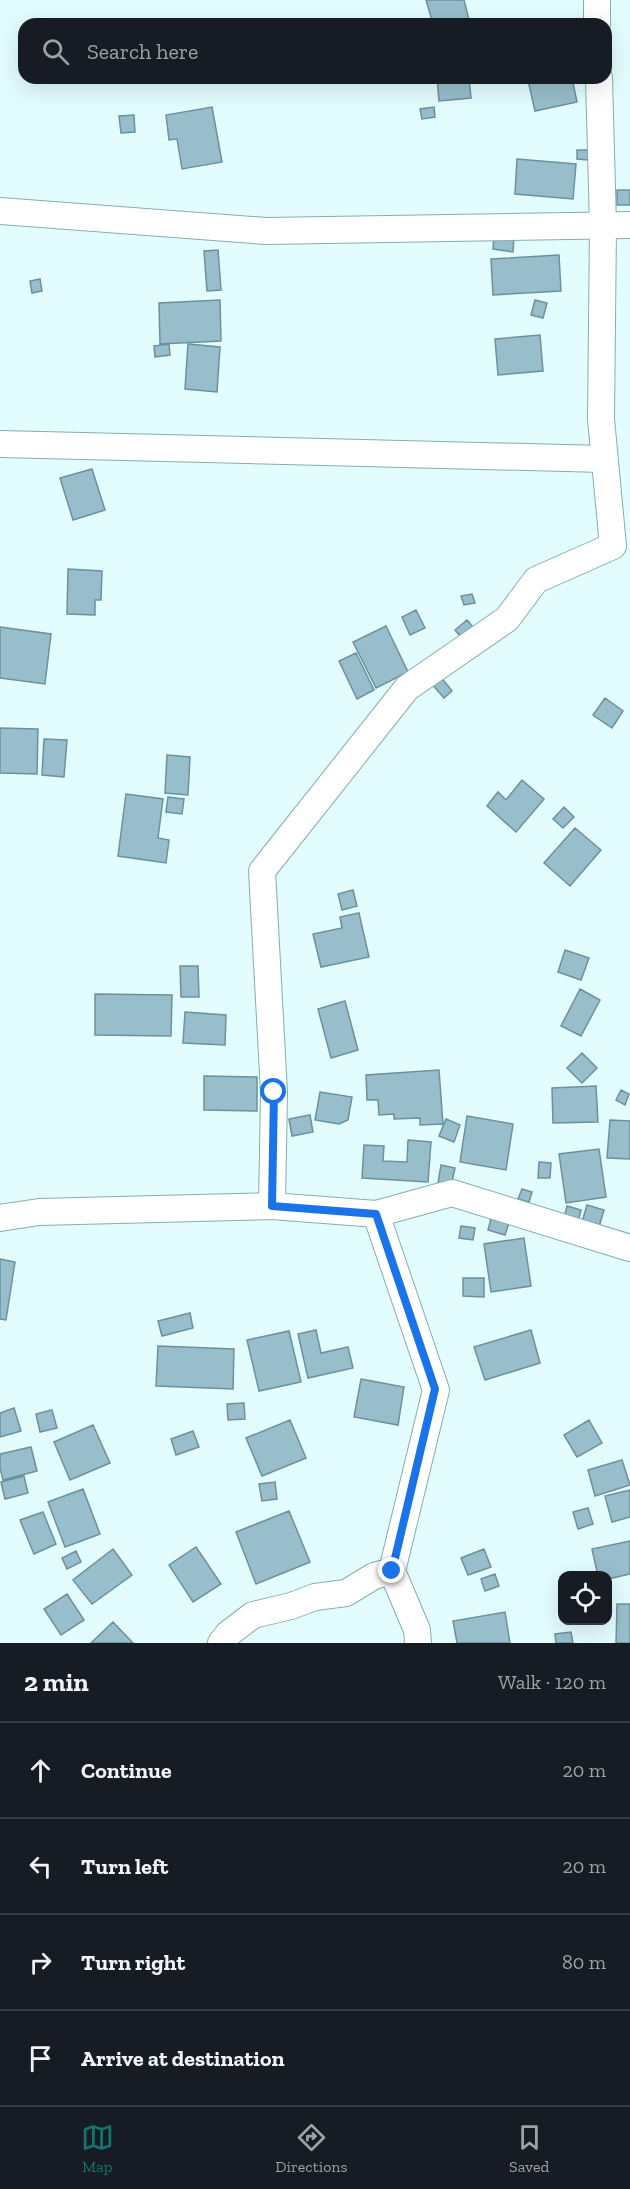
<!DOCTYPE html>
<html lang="en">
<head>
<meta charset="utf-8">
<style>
	body { margin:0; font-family:"Zilla Slab",serif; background:#20242c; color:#f1f3f6 }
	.controls { position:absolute; right:18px; bottom:18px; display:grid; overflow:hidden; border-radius:12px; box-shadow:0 6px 24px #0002 }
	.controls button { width:54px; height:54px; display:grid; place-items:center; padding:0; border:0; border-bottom:2px solid #363941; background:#171b24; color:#f1f3f6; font:30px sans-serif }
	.stop { position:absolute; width:18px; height:18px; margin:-14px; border:4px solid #1a73e8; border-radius:50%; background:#fff }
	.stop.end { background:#1a73e8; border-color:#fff; box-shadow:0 2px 6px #0008 }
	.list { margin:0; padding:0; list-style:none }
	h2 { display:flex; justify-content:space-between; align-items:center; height:78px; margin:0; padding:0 24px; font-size:26px }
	h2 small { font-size:20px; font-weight:400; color:#9ea1a6 }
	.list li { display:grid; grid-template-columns:39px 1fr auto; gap:18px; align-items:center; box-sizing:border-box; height:96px; padding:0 24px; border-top:2px solid #363941 }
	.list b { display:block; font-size:22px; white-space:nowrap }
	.list em { font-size:20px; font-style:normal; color:#9ea1a6 }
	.icon { flex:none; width:33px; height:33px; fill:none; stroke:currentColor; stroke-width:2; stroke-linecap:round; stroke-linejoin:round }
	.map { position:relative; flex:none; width:630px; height:1643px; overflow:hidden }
	.search { position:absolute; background:#171b24; box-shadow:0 6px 24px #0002; left:18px; right:18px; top:18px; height:66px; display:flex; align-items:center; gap:15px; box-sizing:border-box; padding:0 21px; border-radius:18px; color:#9ea1a6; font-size:22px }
	.sheet { height:462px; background:#171b24 }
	nav { display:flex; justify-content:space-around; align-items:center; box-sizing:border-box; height:84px; border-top:2px solid #363941; background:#171b24; font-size:16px; color:#9ea1a6 }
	nav a { display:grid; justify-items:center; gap:3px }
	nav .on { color:#0f766e }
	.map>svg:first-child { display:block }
	.building { fill:#98becb; stroke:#6c919e; stroke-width:1.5 }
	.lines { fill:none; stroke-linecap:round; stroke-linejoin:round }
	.minor-casing { stroke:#84aeb1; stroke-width:28 }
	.minor { stroke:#fff; stroke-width:26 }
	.route { stroke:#1a73e8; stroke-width:8 }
</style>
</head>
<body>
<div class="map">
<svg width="630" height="1643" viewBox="0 0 630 1643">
	<rect width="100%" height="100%" fill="#e3fcfe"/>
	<path class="building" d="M426,0H464L469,20L456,24H433Z
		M437,78H469L471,98L439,101Z
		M535,78H572L577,102L535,111L528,80Z
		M212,107L222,162L182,169L177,139L169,140L166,115Z
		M434,107L435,117L422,119L420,109Z
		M134,115L135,132L121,133L119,116Z
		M577,150H588V160L577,159Z
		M517,159L576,164L573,199L515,194Z
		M617,190H630V205H617Z
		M494,235L514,236L513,252L493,249Z
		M218,250L221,290L207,291L204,251Z
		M559,255L561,291L493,295L491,259Z
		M40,279L42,291L32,293L30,281Z
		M220,300L221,341L160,344L159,303Z
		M535,300L547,303L543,318L531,315Z
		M540,335L543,371L498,375L495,339Z
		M169,344L170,355L155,357L154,346Z
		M188,344L220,347L217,392L185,389Z
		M92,469L105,510L73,520L60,478Z
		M68,569L102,571L101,600H95V615L67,614Z
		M472,594L475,603L464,605L461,596Z
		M416,610L425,628L410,635L402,617Z
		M467,620L474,628L461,637L455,630Z
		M386,626L408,672L376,688L353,642Z
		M0,627L51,634L45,684L0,678Z
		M356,653L374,690L357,699L339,661Z
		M440,676L452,691L444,698L431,683Z
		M605,698L623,711L612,728L593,715Z
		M0,728L38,729L37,774L0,773Z
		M44,739L67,740L64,777L42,775Z
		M167,755L190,757L188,795L165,793Z
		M522,780L544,799L516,832L487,806L498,792L506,800Z
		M126,794L163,799L158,838L169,840L166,863L118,856Z
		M168,797L184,799L182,814L166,812Z
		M564,807L574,817L563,828L553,819Z
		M575,828L601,850L570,886L544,863Z
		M353,890L357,906L342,910L338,894Z
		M359,913L369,957L321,967L313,934L342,928L340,917Z
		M565,950L589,958L581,980L558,972Z
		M180,966H198L199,997H181Z
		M580,989L600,1000L581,1036L561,1026Z
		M95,994L172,995L171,1036L95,1035Z
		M345,1001L358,1050L331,1058L318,1009Z
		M185,1012L226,1015L225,1045L183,1043Z
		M582,1053L597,1068L582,1083L567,1068Z
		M439,1070L443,1124L420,1125V1118L394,1119V1114L379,1115L378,1100H367L366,1075Z
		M204,1076L257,1077V1111L204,1110Z
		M596,1086L598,1122L553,1123L552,1088Z
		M621,1090L629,1094L625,1105L616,1100Z
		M320,1092L352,1097L348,1120L339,1124L315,1120Z
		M310,1115L313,1132L292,1136L289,1119Z
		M467,1116L513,1124L506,1170L460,1162Z
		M446,1119L460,1125L454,1142L439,1136Z
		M610,1120L630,1121V1159L607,1158Z
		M408,1140L431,1142L428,1182L362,1178L364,1145L384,1146L383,1161L407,1162Z
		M599,1149L606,1197L566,1203L559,1154Z
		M539,1162L551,1163L550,1178H538Z
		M441,1165L455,1168L451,1186L438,1183Z
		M522,1189L532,1192L529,1202L518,1199Z
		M587,1205L604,1210L599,1227L582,1222Z
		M567,1206L581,1210L578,1222L564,1218Z
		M492,1215L510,1220L505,1235L488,1230Z
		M461,1226L475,1228L473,1240L459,1238Z
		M524,1238L531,1286L491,1292L484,1244Z
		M0,1259L15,1262L6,1320L0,1319Z
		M463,1278H484V1297L463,1296Z
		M190,1313L193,1328L162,1336L158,1321Z
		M316,1330L321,1353L348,1347L353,1368L308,1378L298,1334Z
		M531,1330L540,1363L485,1380L474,1347Z
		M289,1331L301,1382L259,1391L247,1340Z
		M158,1346L234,1349L233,1389L156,1386Z
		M361,1379L404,1387L398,1425L354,1417Z
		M244,1403L245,1419L228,1420L227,1404Z
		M14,1408L21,1431L0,1437V1413Z
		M52,1410L57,1428L40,1432L36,1414Z
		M290,1420L306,1458L262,1476L246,1438Z
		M589,1420L602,1443L577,1457L564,1435Z
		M93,1425L110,1463L70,1480L54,1442Z
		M193,1431L199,1447L176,1455L171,1439Z
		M31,1447L37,1471L3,1480L0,1468V1454Z
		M622,1460L630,1485L595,1496L588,1470Z
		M24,1476L28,1493L5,1499L1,1482Z
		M275,1482L277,1499L262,1501L259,1484Z
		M83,1489L100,1534L65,1547L48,1502Z
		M630,1490V1517L612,1522L605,1496Z
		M588,1508L593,1524L578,1529L573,1512Z
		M289,1511L310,1562L256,1584L236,1532Z
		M43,1512L56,1544L34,1554L20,1520Z
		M630,1541V1574L608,1579V1576H598L592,1549Z
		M196,1547L221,1584L193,1602L169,1565Z
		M113,1549L132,1575L92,1604L73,1580Z
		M484,1549L491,1567L468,1575L461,1558Z
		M76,1551L81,1562L67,1569L62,1558Z
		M495,1574L499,1586L485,1591L481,1579Z
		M67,1594L84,1620L61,1635L44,1609Z
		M617,1604H630V1643H616Z
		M505,1612L510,1643H457L453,1621Z
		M113,1622L133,1643H91Z
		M571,1632L573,1643H556L555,1634Z"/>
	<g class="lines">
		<defs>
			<path id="minor" d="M597,0V24
				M0,211L266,231L630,225
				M0,444L604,459
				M376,1214L272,1206L274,1092L262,871L407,688L507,619L536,580L613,546L601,419L603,225L599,78
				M0,1218L39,1212L272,1206
				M392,1571L436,1390L376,1214L452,1193L630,1248
				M221,1643L228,1634L253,1615L291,1606L315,1597L346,1593L374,1576L392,1571L417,1630L418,1643"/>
		</defs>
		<use href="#minor" class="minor-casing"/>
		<use href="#minor" class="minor"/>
	</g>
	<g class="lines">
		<path class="route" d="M274,1092L272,1206L376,1214L435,1389L392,1571"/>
	</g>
</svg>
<div class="controls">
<button><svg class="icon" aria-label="locate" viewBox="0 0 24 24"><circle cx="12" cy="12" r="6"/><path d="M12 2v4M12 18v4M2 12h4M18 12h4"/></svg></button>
</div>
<div class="stop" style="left:274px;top:1092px"></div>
<div class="stop end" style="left:392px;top:1571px"></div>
<div class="search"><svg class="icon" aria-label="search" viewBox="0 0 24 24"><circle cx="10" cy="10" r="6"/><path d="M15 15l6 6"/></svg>Search here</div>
</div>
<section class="sheet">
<h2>2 min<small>Walk · 120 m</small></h2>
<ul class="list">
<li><svg class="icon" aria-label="ahead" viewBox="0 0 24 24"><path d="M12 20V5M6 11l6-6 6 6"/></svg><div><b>Continue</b></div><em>20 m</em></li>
<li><svg class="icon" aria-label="left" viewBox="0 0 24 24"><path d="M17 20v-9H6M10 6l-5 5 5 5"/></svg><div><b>Turn left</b></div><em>20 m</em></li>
<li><svg class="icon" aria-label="right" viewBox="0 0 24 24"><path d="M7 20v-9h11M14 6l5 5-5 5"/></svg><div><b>Turn right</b></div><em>80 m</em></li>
<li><svg class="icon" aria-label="arrive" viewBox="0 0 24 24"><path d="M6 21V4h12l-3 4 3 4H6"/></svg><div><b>Arrive at destination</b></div></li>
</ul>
</section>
<nav>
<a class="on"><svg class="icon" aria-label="map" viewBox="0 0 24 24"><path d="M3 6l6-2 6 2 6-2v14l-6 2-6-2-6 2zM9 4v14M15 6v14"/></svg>Map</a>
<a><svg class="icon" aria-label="directions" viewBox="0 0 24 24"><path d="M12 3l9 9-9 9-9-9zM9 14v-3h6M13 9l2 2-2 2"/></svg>Directions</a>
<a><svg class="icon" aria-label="saved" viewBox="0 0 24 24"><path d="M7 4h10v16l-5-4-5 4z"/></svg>Saved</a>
</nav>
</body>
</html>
